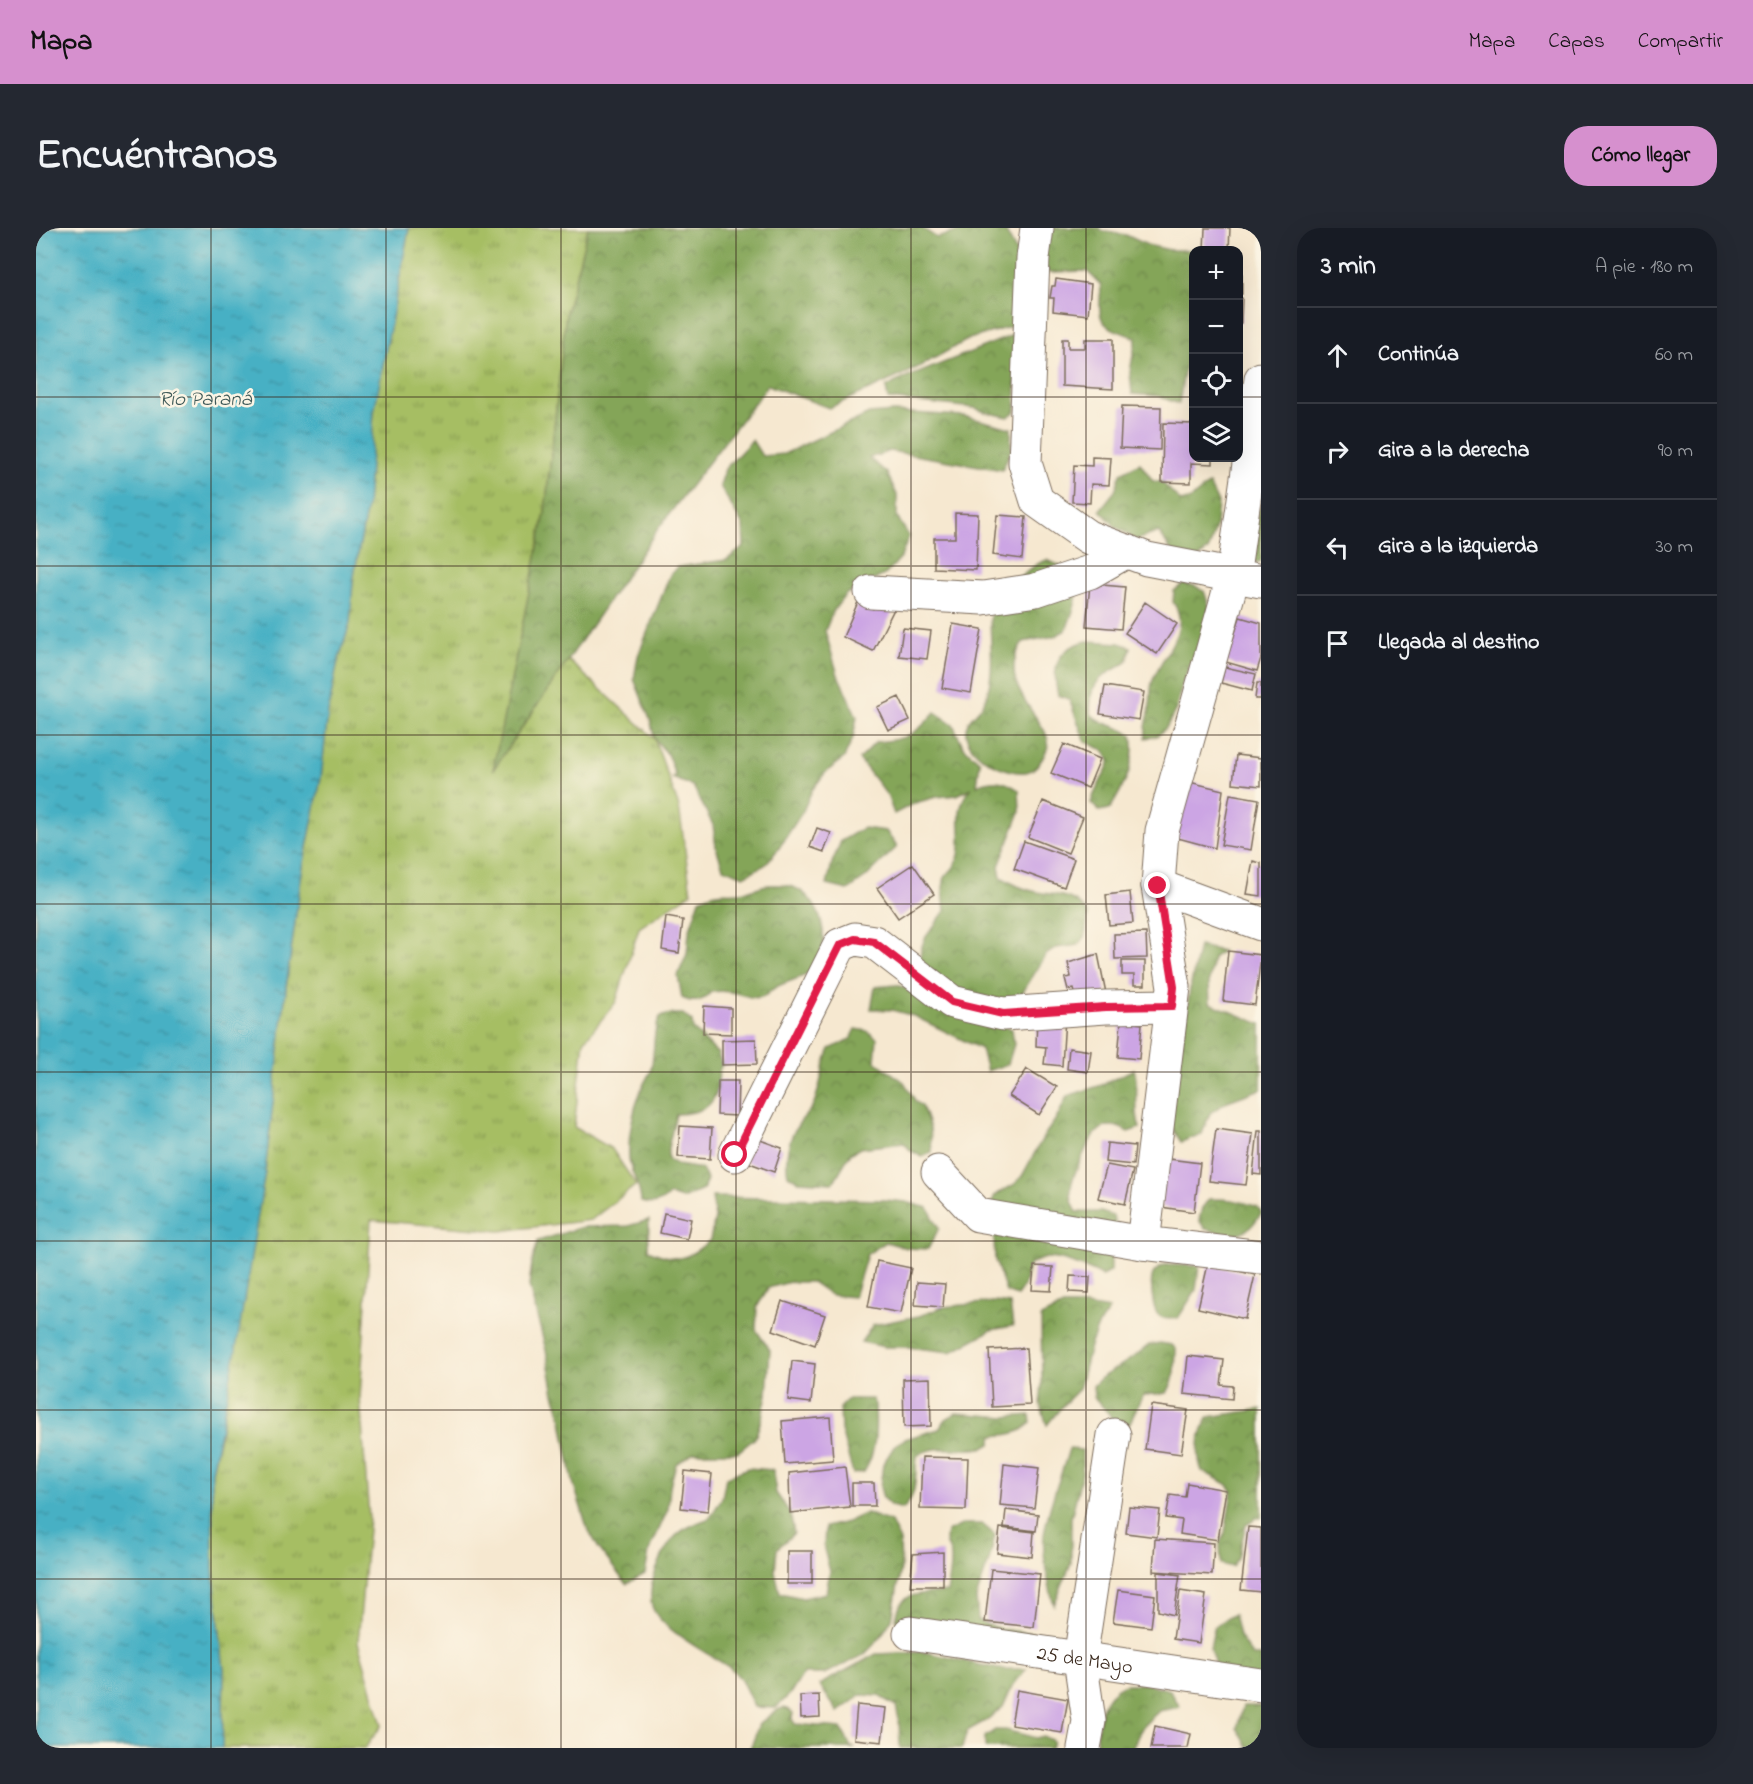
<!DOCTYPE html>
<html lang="es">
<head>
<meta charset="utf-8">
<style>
	body { margin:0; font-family:"Indie Flower",sans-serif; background:#242831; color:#f1f3f6 }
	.controls { position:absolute; right:18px; top:18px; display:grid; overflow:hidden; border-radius:12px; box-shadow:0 6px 24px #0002 }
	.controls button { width:54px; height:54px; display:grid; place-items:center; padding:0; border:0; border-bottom:2px solid #363941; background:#171b24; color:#f1f3f6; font:30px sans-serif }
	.stop { position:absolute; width:18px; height:18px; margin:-14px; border:4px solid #e11d48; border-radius:50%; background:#fff }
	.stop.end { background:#e11d48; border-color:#fff; box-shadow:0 2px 6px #0008 }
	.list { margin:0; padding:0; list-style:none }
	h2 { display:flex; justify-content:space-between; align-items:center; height:78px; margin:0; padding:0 24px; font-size:26px }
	h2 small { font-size:20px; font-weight:400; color:#9ea1a6 }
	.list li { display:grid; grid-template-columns:39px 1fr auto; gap:18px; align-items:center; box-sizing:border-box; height:96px; padding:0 24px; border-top:2px solid #363941 }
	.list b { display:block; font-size:22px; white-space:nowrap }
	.list em { font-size:20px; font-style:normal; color:#9ea1a6 }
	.icon { flex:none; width:33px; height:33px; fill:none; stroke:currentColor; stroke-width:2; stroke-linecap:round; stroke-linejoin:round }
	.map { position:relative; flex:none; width:1225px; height:1520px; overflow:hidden; border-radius:24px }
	header { display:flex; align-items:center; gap:36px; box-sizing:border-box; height:84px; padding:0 30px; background:#d690ce; color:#111 }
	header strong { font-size:28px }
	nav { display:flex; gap:33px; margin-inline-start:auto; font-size:21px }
	.intro { display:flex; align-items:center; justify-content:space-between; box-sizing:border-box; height:144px; padding:0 36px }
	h1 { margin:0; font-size:42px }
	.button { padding:15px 27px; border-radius:24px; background:#d690ce; color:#111; font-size:21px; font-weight:700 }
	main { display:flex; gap:36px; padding:0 36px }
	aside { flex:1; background:#171b24; border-radius:24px; box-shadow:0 6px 24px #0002 }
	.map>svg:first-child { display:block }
	.grass { fill:url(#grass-tufts); stroke:#707440; stroke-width:1.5 }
	.forest { fill:url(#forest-crowns); stroke:#60683c; stroke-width:1.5 }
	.water { fill:url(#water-ripples); stroke:#406d71; stroke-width:1.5 }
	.building { fill:#cca5e4 }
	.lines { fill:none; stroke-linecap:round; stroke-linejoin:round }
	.minor-casing { stroke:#7c6c5c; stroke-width:35 }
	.minor { stroke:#fff; stroke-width:33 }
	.route { stroke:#e11d48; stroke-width:8 }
	.grid { fill:none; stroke:#3b2a1e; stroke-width:1.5; stroke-opacity:0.55 }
	.labels { text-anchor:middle; stroke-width:5; stroke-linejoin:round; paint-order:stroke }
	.street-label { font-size:20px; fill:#3b2a1e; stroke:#fcf5e5 }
	.water-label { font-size:21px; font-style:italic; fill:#3f5958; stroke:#fcf5e5 }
</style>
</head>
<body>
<header>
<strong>Mapa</strong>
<nav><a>Mapa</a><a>Capas</a><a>Compartir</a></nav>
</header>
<div class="intro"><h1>Encuéntranos</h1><a class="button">Cómo llegar</a></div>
<main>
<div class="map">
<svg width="1225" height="1520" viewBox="0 0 1225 1520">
	<defs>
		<pattern id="grass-tufts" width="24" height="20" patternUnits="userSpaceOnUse" patternTransform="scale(1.5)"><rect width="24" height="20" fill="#a6be63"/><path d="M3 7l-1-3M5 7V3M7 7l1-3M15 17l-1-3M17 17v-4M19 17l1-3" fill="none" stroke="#889b51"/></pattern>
		<pattern id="forest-crowns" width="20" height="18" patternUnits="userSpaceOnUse" patternTransform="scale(1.5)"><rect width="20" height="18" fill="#84a559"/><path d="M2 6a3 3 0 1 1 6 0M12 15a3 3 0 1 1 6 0" fill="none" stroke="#6d8749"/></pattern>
		<pattern id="water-ripples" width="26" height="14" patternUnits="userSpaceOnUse" patternTransform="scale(1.5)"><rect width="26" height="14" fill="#46b0c4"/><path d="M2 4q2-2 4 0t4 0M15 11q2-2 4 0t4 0" fill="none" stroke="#3c8f9f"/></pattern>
	</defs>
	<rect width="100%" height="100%" fill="#fcf5e5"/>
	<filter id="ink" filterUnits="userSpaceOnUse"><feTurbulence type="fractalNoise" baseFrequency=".0167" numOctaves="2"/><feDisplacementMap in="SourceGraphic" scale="12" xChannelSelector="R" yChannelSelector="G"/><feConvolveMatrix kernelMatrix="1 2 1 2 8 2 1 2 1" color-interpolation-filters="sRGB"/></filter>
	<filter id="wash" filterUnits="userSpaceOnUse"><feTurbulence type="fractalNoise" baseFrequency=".008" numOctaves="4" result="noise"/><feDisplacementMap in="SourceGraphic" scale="24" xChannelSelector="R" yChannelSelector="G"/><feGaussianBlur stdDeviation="1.35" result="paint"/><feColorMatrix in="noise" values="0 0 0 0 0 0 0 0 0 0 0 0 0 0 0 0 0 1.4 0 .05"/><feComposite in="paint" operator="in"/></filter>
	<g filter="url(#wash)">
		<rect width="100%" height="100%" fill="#f6e8d0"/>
		<path class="grass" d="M373,0H552L530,86L509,285L458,540L532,432L618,510L643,579L655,665L603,700L580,774L548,813L538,899L576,921L600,957L555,992L464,1003L335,992L324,1170L333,1290L322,1414L346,1497L329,1520H186L188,1443L177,1340L175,1285L176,1244L184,1208L229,944L252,744L266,644L285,550L292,484L301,437L314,395L317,353L331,278L338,184Z"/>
		<path class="forest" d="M552,0H886L901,10L932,0H968L999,59L976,98L933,111L875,143L793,180L732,157L621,302L457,542L509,285L530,86Z
			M1012,0H1063L1066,3L1090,7L1111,17L1134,22H1158L1157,87L1143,176L1122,168L1096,166L1094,144L1100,110C1062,96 1062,97 1065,57L1051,43L1014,44L997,30Z
			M979,106L980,183L972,189L949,184L939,180L852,171L850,160L860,154Z
			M857,184L928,188L975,200V222L966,242L854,223L833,230L851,245L861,267V289L873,308L865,329L850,346L810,366L797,383L789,403L802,447L821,489L817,510L808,530L789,545L776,562L767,583L743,620L729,637L708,648L687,640L680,619L677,597L657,558L636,550L639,547L632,527L618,510L615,494L598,451L602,428L634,347L642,339L690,332L708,319L707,298L684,258L689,241L716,212L726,228L748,226L833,186Z
			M1104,235L1117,253L1126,254L1145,274L1155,271L1173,256L1182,275L1180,298L1173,321L1155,336L1136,324L1123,304L1100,312L1079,298L1064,282L1079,263L1085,245Z
			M1225,251V334H1218L1221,322L1219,298L1224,276Z
			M1011,332C1017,335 1028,338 1033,343C1050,359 1036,385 1030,402L1019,408L987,414C954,460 1022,497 1011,521C1008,529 1000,543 990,544C970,547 932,527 930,505C928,491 943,485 948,474C960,449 954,415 954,388C972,369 985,340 1011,332Z
			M1147,356L1159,358L1168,363L1175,384L1165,416L1154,436L1146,457L1141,479L1130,500L1121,508L1110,510C1108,498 1113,490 1114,478C1115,471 1114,463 1116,455C1124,427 1157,402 1137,374L1138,363Z
			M1051,413L1084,415L1095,419L1091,434C1065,449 1054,451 1054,485C1067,499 1080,496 1096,507C1101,535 1088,558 1074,581L1063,583L1055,575C1059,560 1069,548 1074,533L1069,523L1049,513L1033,471L1022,467C1015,440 1021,420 1051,413Z
			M899,484L917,496L927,518L944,534L941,557C958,550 968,552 983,562L984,584L963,638L965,649C976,656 989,662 1001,664C1022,668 1039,666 1052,686L1049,709L1042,717L1020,720L1010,727L980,775L916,762L884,733L885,721L889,710L909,683L907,660L909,648C941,625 908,585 936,560L921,567L900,569L879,575L858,586L851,567L823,531L840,514C870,512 880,507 899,484Z
			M827,600L850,603L861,619L829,650L812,662L791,657L796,635L805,613Z
			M734,657C742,657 750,656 757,659C786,670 797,716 778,739C768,752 750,752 737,761C734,762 733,766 730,767C721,773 708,767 699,765C691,763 683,763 675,764C666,774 659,776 646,770L642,747L651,726L653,704L664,671C684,660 692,667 711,663C719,661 725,657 734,657Z
			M1163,718L1186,723L1177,730L1173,753L1174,775L1225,796V861L1192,873L1174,885L1166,906L1145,914L1134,896L1154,761Z
			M861,757L976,801L978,816L972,836L951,843L945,821L878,788L856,782L835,781L839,759Z
			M635,786H647L656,794L657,801L682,826L686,837C681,843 683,848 682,855C679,882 662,885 640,886L632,920V931L642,937L666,941L671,951L667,962L646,971L634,967C624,975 618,978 605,974C604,954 594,947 593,930C592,909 597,884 604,865C606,857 611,851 614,844C620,826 615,806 624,789Z
			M820,801L831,803L841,810L839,833L868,854L880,874L886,878L894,900L896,924L886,929L875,923L868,915L824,920L814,926L797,955L763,953L752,947C748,929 753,909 764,894C769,887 775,883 778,875C785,858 786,839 794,821L815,811Z
			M1098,841C1104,861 1097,881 1104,900L1092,904C1068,888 1056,906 1047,927C1038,946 1028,964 1041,984H1065L1077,988L1081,998L954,979L959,967L979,956L986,948L1008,908L1022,888L1031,868L1066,857Z
			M676,969L848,972L870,974L892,980L903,1000L892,1021L871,1020L850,1014L831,1026L818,1069L795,1067L776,1054H754L732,1060L721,1079L720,1102L734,1122L731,1167L726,1189L719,1210L702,1224H658L640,1236L634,1258L632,1281L613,1324L609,1346L590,1356L562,1319L551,1299L537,1254L525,1187L518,1166L510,1122L493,1058L496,1035L502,1013L546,999L592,998L613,992L612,1022C642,1035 649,1033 674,1012L679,990Z
			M1173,971C1191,971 1205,972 1222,979L1225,985C1210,1012 1195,1007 1169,1001L1163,992L1166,980Z
			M966,1001L1070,1020L1075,1031V1043L1066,1048C1054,1041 1023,1029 1011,1030C1004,1031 999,1034 993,1037L988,1058L981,1068L970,1064L959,1032L958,1010Z
			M1129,1037L1163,1038L1160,1062L1142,1090C1120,1094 1118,1084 1116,1065C1116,1058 1114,1053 1117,1046C1119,1042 1125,1039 1129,1037Z
			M958,1074L974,1076L977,1098L955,1102L915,1124L871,1119H849L825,1114L837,1097L883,1088L907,1079Z
			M1027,1078H1050L1073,1082L1063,1096L1054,1118L1043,1161L1027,1177L1011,1197L1004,1176L1006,1155L1005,1089Z
			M1124,1115L1136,1117L1140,1121L1139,1144L1136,1155L1131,1165L1108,1167C1098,1179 1098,1194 1086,1206L1077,1199L1074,1187L1058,1169L1057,1158L1066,1149L1095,1131L1113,1117Z
			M812,1171H836L839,1177C840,1200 841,1224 828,1244L817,1246L805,1202L804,1179Z
			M1225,1181V1290H1220L1210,1296L1202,1330L1196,1339L1185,1336L1184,1315L1189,1305L1196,1262L1191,1256L1166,1243C1159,1225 1163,1205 1173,1189Z
			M920,1185L970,1189L994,1187L995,1194C986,1206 971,1207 957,1208L955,1216C932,1229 903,1212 881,1228C879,1248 882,1266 867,1281L855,1278L847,1270L844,1259L847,1236L859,1217L869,1211L903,1201L910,1191Z
			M1033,1221L1046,1222V1246L1035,1290V1335L1018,1377C1013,1358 1006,1326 1008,1307C1012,1278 1025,1249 1033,1221Z
			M712,1240L737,1242L740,1265L754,1285L758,1305L741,1321L739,1343L744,1365L767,1370L790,1365L794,1343L788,1321L789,1299L811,1294L830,1285L855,1294L864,1313L865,1340L856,1391L844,1410L828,1427L789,1446H767L755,1465L740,1480L718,1479C712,1466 706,1449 694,1440C674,1426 623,1401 616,1378C612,1363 618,1346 624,1333C636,1306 646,1300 674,1290L686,1270L690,1249Z
			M928,1296H946L959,1307L953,1333L940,1370L942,1392C961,1404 987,1403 1009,1406L1013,1417L870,1396L860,1392C864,1360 886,1367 911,1364C913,1352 916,1341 915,1329C914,1317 908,1320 911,1304Z
			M1198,1386L1203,1408L1216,1428H1225V1454L1181,1442L1174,1421L1178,1399Z
			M889,1424L962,1441H990L976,1459L967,1479L949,1493L931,1503L926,1520H864L863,1492L860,1478L843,1468L825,1467L802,1484L783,1457L840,1426Z
			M1111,1456L1134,1462L1144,1479L1123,1483L1107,1498L1096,1520H1060C1062,1497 1062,1468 1087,1457C1093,1455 1104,1456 1111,1456Z
			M1207,1478H1225V1519H1212L1201,1500Z
			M747,1480L752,1481L757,1485L756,1491L759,1496L805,1500L815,1519L820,1520H714L718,1511L723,1495C732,1491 737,1482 747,1480Z
			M959,1502H970L1000,1510L1007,1508L1017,1513L1015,1520H949V1509Z"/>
		<path class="water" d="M0,0H373L338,184L331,278L317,353L314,395L301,437L292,484L285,550L266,644L252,744L229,944L199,1127L176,1244L177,1340L188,1443L186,1520H0Z"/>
		<g id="blocks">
			<path class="building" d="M1169,0H1194L1193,22H1168Z
				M1202,45L1206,46V66H1202Z
				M1020,51L1055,56L1052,87L1017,83L1018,70H1014L1016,58H1019Z
				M1202,70H1206L1205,95H1202Z
				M1026,111H1032V120H1049V111H1077V161L1026,158Z
				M1086,178L1125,179L1124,222L1084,220Z
				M1127,195L1158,196V230H1177V236L1155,235V255L1126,254Z
				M1056,229L1075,230L1073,257L1055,256L1054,275L1036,274L1038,237L1056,238Z
				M919,285L942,286L940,342L898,340V310H919Z
				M961,287L990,289L986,331L957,327Z
				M1054,356L1089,359L1085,401L1050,398Z
				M840,373L858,381L837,423L807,409L822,374L837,381Z
				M1109,374L1141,396L1121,426L1089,405Z
				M1204,389L1225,395V430L1221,443L1190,434Z
				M917,396L946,401L935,465L906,460Z
				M867,400L895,403L891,431L863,428Z
				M1189,439L1220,446L1216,463L1185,455Z
				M1221,455H1225V471H1219Z
				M1069,458L1108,464L1103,492L1064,486Z
				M863,469L874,492L852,502L841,479Z
				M1028,516L1064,531L1052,560L1015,545Z
				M1200,527L1225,530V558L1197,555Z
				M1149,553L1187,562L1179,620L1138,609Z
				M1194,566L1223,571L1215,622L1185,617Z
				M1007,573L1047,589L1032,625L992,609Z
				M781,600L795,605L788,624L774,619Z
				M988,613L1038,631L1028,659L978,641Z
				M1217,633L1225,635V668L1211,666Z
				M877,636L898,666L862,690L841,660Z
				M1094,664L1097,695L1073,697L1070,667Z
				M630,689L647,692L643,725L626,722Z
				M1110,705L1111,730L1079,731L1078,706Z
				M1192,723L1225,727L1219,777L1187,773Z
				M1062,726L1070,765L1041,772L1038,761L1032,762L1029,750L1035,749L1032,735Z
				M1086,733H1109V757H1098V747H1086Z
				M668,778L695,780V806L667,805Z
				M1001,788L1029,790L1026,838L1008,836L1010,819L1000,818Z
				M1085,794L1106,796L1103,831L1082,829Z
				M720,811L721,836L686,837V812Z
				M1033,820L1055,823L1052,844L1031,841Z
				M991,841L1021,859L1003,887L973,868Z
				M682,853H702L701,888L681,887Z
				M644,898L676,900L674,931L642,929Z
				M1180,901L1217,906L1210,957L1173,953Z
				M1222,903H1225V947L1217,946Z
				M716,909L746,920L738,944L708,933Z
				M1071,915L1099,918L1097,937L1069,934Z
				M1125,930L1164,935L1158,984L1125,979Z
				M1071,937L1097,942L1089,976L1062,970Z
				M628,985L655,991L651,1011L624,1005Z
				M841,1033L875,1040L865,1085L832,1079Z
				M1172,1036L1219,1047L1209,1091L1162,1080Z
				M998,1038L1017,1039L1015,1063L996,1062Z
				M1034,1048L1054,1049L1053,1065L1033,1064Z
				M881,1054L909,1056L907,1079L879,1077Z
				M746,1073L789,1087L779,1117L737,1102Z
				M990,1120L994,1177L956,1179L953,1122Z
				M1152,1128L1188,1132L1185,1157L1197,1158L1196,1171L1148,1166Z
				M756,1133L779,1136L775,1175L752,1172Z
				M894,1150L895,1198L868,1199L867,1151Z
				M1115,1177L1152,1182L1145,1226L1109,1221Z
				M794,1189L797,1232L749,1236L746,1193Z
				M886,1229L932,1230L930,1282L884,1281Z
				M968,1236L1003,1240L998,1280L964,1277Z
				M809,1239L814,1279L754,1285L753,1245Z
				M649,1243L676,1246L672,1283L645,1280Z
				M816,1255H838L839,1278H816Z
				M1151,1255L1190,1262L1182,1312L1144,1306L1146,1292L1130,1290L1134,1267L1149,1269Z
				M1093,1279L1124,1282L1121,1309L1090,1305Z
				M970,1282L1002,1286L1000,1303L968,1299Z
				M1212,1299L1225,1300V1364L1205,1362Z
				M964,1300L998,1304L996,1329L961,1325Z
				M1119,1311L1178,1315L1176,1347L1117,1343Z
				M751,1323H776V1356H751Z
				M907,1324V1358H874L877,1326Z
				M955,1341L1004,1346L998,1399L949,1394Z
				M1122,1344L1144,1347L1138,1387L1122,1383Z
				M1082,1362L1119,1367L1115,1399L1077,1394Z
				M1144,1363L1170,1367L1163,1415L1137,1411Z
				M981,1462L1032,1471L1026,1505L975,1497Z
				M783,1467L784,1489L765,1490L764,1468Z
				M821,1477L850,1480L846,1514L818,1511Z
				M1119,1498L1155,1506L1152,1520H1115Z"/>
		</g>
	</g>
	<g filter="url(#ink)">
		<use href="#blocks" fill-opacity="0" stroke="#7c6c5c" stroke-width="1.5"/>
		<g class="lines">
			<defs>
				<g id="minor">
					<path d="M1001,0L997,30L989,235L1001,273L1052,309L1111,331L1225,353"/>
					<path d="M835,364L947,370L1000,362L1054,344L1091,323"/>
					<path d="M1122,658L1225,696"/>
					<path d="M699,927L804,717L819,711L838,714L916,774L967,786L1070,779L1136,778"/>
					<path d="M902,944L942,987L1107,1015L1225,1029"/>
					<path d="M1107,1015L1138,759L1122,658L1126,603L1197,349L1225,151"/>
					<path id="s1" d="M874,1405L1225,1457"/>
					<path d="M1048,1520L1053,1493L1044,1431L1078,1207"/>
				</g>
			</defs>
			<use href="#minor" class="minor-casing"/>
			<use href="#minor" class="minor"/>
		</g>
	</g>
	<g class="lines" filter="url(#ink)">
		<path class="route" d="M699,927L804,717L819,711L838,714L916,774L967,786L1070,779L1136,778L1138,759L1122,658"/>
	</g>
	<path class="grid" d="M175,0V1520M350,0V1520M525,0V1520M700,0V1520M875,0V1520M1050,0V1520M0,169H1158M1202,169H1225M0,338H1225M0,507H1225M0,676H1225M0,844H1225M0,1013H1225M0,1182H1225M0,1351H1225"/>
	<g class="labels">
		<g class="street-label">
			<text dy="7" stroke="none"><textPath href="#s1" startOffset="177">25 de Mayo</textPath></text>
		</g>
		<g class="water-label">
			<text x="169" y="177">Río Paraná</text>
		</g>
	</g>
</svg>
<div class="controls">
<button>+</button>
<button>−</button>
<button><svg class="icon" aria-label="locate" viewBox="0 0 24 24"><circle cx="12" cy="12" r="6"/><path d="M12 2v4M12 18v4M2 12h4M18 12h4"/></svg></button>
<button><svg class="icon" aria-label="layers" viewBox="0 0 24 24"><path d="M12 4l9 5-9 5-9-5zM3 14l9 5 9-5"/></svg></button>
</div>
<div class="stop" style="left:699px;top:927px"></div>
<div class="stop end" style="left:1122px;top:658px"></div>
</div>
<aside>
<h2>3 min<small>A pie · 180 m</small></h2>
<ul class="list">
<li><svg class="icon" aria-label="ahead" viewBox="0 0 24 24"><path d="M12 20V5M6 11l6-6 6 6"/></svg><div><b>Continúa</b></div><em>60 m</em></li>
<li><svg class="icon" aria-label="right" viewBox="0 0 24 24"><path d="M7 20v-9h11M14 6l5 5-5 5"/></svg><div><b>Gira a la derecha</b></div><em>90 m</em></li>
<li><svg class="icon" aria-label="left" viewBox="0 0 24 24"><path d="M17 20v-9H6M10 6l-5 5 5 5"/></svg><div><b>Gira a la izquierda</b></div><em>30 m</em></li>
<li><svg class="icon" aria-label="arrive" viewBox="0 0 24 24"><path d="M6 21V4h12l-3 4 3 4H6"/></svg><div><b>Llegada al destino</b></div></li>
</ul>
</aside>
</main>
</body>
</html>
